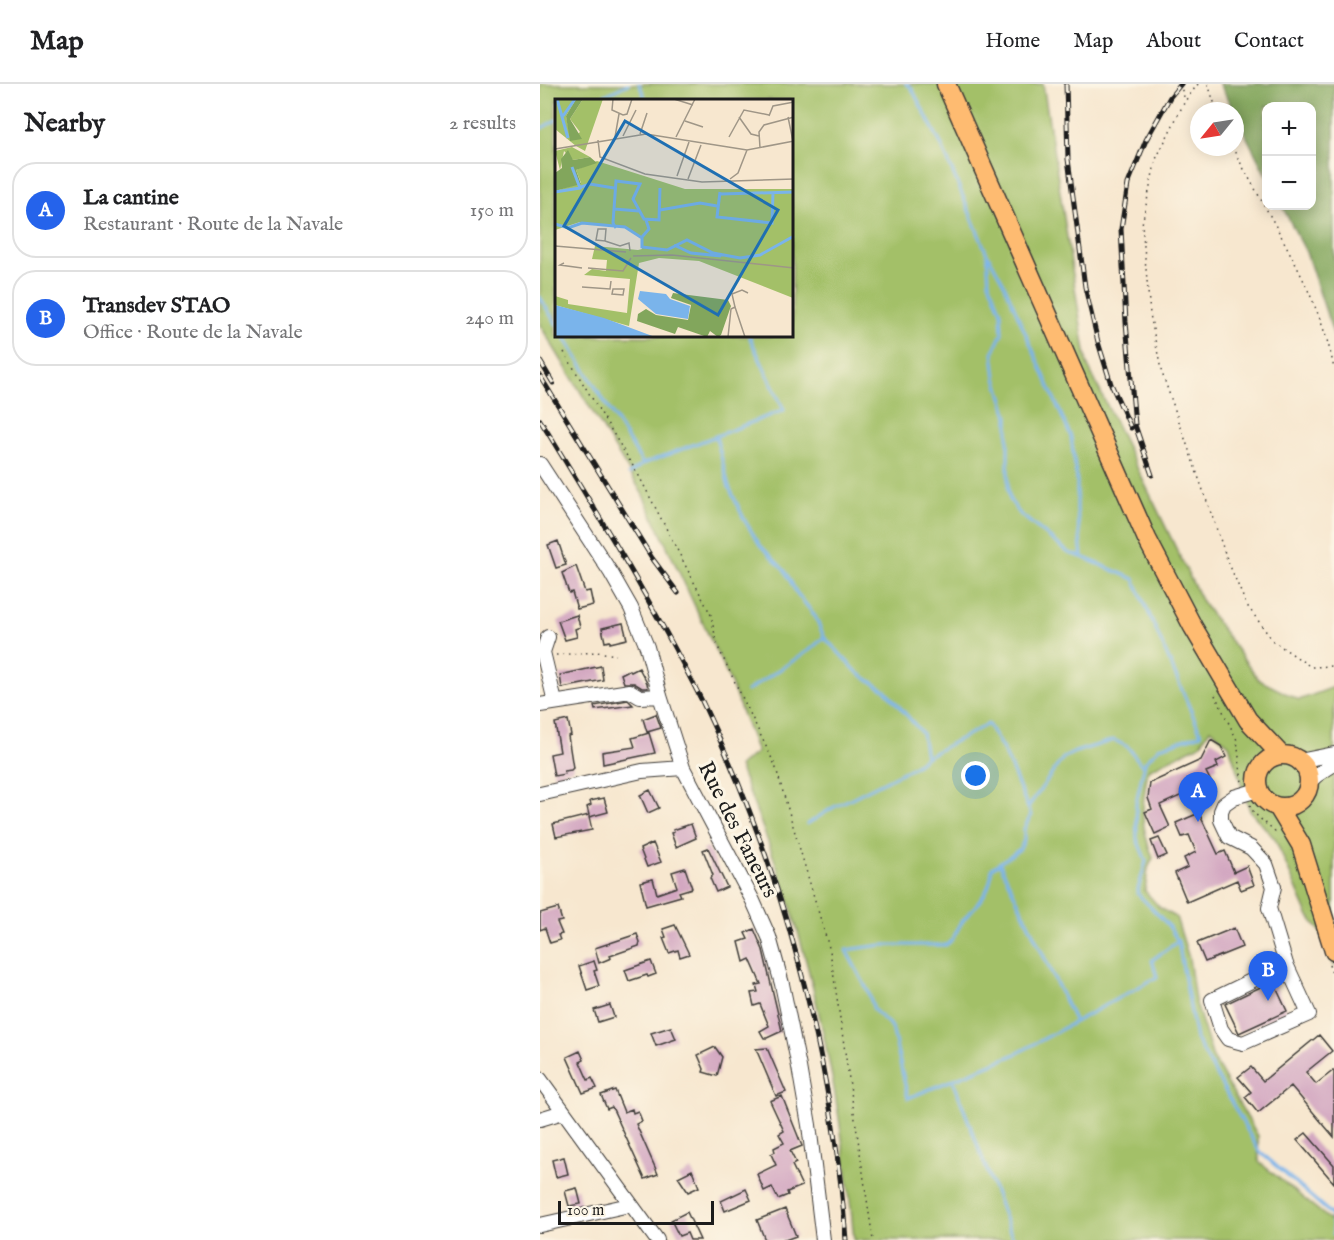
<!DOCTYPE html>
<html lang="en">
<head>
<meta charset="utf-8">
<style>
	body { margin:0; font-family:"IM FELL English",serif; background:#f2f2f2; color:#202124 }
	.controls { position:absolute; right:18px; top:18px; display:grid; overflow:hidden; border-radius:12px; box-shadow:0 3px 15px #0003 }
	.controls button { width:54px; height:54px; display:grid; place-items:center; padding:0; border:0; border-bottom:2px solid #e0e0e0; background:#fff; color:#202124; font:30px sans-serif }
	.compass { position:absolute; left:650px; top:18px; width:54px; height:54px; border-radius:50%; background:#fff; box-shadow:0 3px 15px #0003; rotate:240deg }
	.scale { position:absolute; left:18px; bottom:15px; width:156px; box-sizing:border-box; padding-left:6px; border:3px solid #1c1c1c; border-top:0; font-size:16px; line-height:21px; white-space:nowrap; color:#1c1c1c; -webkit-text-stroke:4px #fcf5e5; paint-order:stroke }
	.you { position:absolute; left:436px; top:692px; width:21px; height:21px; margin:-15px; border:4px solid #fff; border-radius:50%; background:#1a73e8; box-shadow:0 0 0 9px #1a73e833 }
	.badge { display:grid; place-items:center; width:39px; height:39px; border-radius:50%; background:#2563eb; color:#fff; font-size:20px; font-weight:700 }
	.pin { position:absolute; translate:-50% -50px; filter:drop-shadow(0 2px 3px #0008) }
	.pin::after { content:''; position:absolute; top:32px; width:21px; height:18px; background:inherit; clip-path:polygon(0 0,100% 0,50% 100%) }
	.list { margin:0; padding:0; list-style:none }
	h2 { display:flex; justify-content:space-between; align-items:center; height:78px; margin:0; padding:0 24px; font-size:26px }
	h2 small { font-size:20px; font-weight:400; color:#757577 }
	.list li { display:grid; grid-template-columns:39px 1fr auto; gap:18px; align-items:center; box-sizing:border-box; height:96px; margin:0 12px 12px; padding:0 12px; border:2px solid #e0e0e0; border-radius:24px }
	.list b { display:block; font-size:22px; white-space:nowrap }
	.list p { margin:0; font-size:20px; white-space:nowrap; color:#757577 }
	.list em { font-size:20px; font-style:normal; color:#757577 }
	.map { position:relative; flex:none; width:794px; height:1156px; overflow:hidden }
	header { display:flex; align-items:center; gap:36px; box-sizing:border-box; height:84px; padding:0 30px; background:#fff; border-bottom:2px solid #e0e0e0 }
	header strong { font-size:28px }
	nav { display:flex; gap:33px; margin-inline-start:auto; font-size:21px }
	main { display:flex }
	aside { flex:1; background:#fff }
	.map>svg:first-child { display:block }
	.green { fill:#a3c068; stroke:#606e42; stroke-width:1.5; fill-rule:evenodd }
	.forest { fill:#82a65c; stroke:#4f613c; stroke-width:1.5 }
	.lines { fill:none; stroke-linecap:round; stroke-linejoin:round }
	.stream { stroke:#7ab4eb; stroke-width:3 }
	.building { fill:#d3a7c1 }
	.minor-casing { stroke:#3d3a37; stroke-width:16 }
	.major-casing { stroke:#3d3a37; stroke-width:21 }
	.path { stroke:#3d3a37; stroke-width:1.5; stroke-dasharray:1.5 4.5; stroke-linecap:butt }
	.minor { stroke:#fff; stroke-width:14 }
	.major { stroke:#febb71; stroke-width:18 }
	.rail-casing { stroke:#1c1c1c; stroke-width:5 }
	.rail { stroke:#fcf5e5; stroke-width:3; stroke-dasharray:9; stroke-linecap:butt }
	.labels { text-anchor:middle; stroke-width:6; stroke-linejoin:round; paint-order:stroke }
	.street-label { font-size:22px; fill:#1c1c1c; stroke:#fcf5e5 }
	.inset-river { fill:none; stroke:#7ab4eb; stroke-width:3 }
	.inset-road { fill:none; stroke:#9f9687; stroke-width:1.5 }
	.view { fill:#1f6fb2; fill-opacity:0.15; stroke:#1f6fb2; stroke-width:3 }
	.inset-edge { fill:none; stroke:#1c1c1c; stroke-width:3 }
</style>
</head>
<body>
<header>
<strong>Map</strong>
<nav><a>Home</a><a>Map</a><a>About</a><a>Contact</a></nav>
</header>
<main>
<aside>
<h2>Nearby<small>2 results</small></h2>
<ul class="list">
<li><span class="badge">A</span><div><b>La cantine</b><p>Restaurant · Route de la Navale</p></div><em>150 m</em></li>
<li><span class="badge">B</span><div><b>Transdev STAO</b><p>Office · Route de la Navale</p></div><em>240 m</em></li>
</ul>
</aside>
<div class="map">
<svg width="794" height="1156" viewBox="0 0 794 1156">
	<rect width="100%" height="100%" fill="#fcf5e5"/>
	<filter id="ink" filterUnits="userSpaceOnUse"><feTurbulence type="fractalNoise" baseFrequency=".0167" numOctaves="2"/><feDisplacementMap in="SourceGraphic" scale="12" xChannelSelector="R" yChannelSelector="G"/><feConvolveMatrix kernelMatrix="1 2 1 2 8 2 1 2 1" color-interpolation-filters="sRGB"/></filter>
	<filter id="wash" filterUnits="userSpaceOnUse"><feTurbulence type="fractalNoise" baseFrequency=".008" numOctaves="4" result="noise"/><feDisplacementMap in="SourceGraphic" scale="24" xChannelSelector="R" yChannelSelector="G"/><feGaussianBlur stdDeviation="1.35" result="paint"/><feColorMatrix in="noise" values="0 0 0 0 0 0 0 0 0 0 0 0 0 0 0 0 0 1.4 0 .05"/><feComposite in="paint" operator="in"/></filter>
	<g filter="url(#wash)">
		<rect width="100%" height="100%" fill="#f7e7cf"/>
		<path class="green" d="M0,0H503L547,280L661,516L719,596L759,616L794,603V884L780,847L768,831L735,755L710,727L689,661L670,645L660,661L608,686C602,721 599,740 613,774L608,784L605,807L620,824L636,833L649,874L655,916L673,974L718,1052L719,1078L794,1139V1156H314C304,1044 284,932 251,824C236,776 217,729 199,682L217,668L190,597L102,409L0,241ZM16,16H252V252H16Z"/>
		<path class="forest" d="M680,0H794V252L766,168L742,122H772V22H726V91Z"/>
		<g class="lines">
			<path class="stream" d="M99,0L106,16
				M366,0L371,3L401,60L447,170L449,198L461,228L462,249L453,269L456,294L468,332V405L470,416L480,430L529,469L542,473L594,495L661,650L620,663L605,678L596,719L597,755L606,777L597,809L628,841L638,857L656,955L719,1067L791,1130L794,1151
				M55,16L88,0
				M0,45L16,36
				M448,171L464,200L531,353L537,398V426L542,473
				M0,213L16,240
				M24,252L103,380
				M176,353L189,403L205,437L220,461L245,487L256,508L275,532L284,553L318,589L346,607L382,649L386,673
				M89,390L103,380L244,326L209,252
				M207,607L271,565L284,553
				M488,723L523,674L535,668L574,656L588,663L604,684
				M267,740L294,723L373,683L386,673L448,640L465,669L491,731L484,745V756L480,765L452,784C451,811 437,818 422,838C416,846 415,856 406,861H342L306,866L328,907L334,926L352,943L368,1014L476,970L617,893L612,876L638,857
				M460,780L535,938
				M413,996L471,1150L475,1156"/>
		</g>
		<g id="blocks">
			<path class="building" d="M18,457L26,481L16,484L8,461Z
				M36,482L45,508L50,507L53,521L37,525L32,508L29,509L22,489Z
				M37,531L40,543L35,545L37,553L25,556L18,537Z
				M83,539L87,555L70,559V557L65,558L62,544Z
				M61,582L63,596L22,604L20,591Z
				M99,584L107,599L108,604H102L94,599H84L81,590L89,586L91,588Z
				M88,616L93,621L55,626L54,622Z
				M116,630L121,644L107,648L103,635Z
				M28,636L31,651L28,652L33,684L31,686L24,687L25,690L14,692L10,670L20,668L15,639Z
				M109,649L115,669L63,680L62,668L95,663L92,654Z
				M671,656L681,662L686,673L676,678L678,683L666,688L671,698L620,721L630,743L615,750L605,728L612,725L608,714L610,699L661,676Z
				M110,706L119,724L108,729L100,711Z
				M64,714L68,728L49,733L52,746L16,753L13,740L49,731L47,723L51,721L50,717Z
				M659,729L678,770L685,767L694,788L707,782L714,801L701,806L697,796L647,818L635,789L648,783L644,774L656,768L649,751L642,753L636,739Z
				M151,740L156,754L136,763L131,749L134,748L133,746Z
				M619,754L627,771L618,775L611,757Z
				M113,759L121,778L107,783L100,765Z
				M168,764L187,803L176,808L170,794L173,791L163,766Z
				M145,784L152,804L139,808L141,812L106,822L100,798L113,795L117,810L137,803L132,788Z
				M18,824L22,837L17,838L22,850L18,851L20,856L10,859L5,844L0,846V829Z
				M135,841L149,870L140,873L138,866L129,869L123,854L126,853L123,845Z
				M694,844L702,863L665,878L657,859Z
				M214,845L223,866L242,947L227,954H224L220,947L229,942L220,920L214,922L211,909L218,908L216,901L221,900L210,875L204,878L199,858L208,855L205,849Z
				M97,850L100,858L99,862L70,872L71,874L59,879L55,864Z
				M54,877L57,886L54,887L59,902L47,906L39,882Z
				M111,877L116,890L108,893L107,891L89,897L85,886Z
				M733,897L747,927L699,949L685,920Z
				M70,921L74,933L58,938L54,926Z
				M131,943L136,955L116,962L111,949Z
				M779,951L792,967L766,988L776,1000L794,986V1053L751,1002L718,1029L705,1013L711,1008L698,993L711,983L723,997Z
				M175,963L182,973L177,992L163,988L164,985L158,971Z
				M227,964L246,1008L236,1012L216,965Z
				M40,967L44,976L40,978L48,996L52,994L57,1004L43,1009L27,973Z
				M75,1006L84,1028L92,1025L93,1029L98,1027L102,1037L96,1040L118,1090L105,1095L72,1023L67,1025L61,1011Z
				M242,1012L262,1062L250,1067L256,1079L252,1081L262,1102L247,1108L248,1111L238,1115L232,1103L224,1107L217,1090L236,1081L231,1070L235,1068L234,1064L244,1059L239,1050L244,1047L230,1017Z
				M766,1049L794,1081V1099L757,1056Z
				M24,1073L28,1090L16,1093L12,1076Z
				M152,1086L159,1103L148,1108L138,1093Z
				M37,1104L41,1120L29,1122L25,1107Z
				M206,1105L211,1116L185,1127L181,1117Z
				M245,1125L256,1152L245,1156H225L217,1136Z
				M147,1128L160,1156H150L147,1149L139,1152L131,1136Z"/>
		</g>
	</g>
	<g filter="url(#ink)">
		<use href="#blocks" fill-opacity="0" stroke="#3d3a37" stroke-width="1.5"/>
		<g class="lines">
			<defs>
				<path id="minor" d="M0,380L71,489L91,524L107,563L120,612L143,684L213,817L229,853L242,900L259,983L269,1041L283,1156
					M8,553L3,568L15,618
					M0,621L90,607L100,613L120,612
					M759,677L794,670
					M768,699L777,691L794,680
					M718,706L694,713L684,720L681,727V736L689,753L711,764L726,780L734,803L729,824L746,880
					M0,710L102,687L143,684
					M746,880L769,930L703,959L688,955L681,945L672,916Z
					M0,995L117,1156
					M0,1035L23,1028
					M0,1141L85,1122L90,1119"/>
				<path id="major" d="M406,0L607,455L653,543L708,636L741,671
					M717 697a26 26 0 1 1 52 0a26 26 0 1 1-52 0Z
					M738,723L761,761L794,867"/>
			</defs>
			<use href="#minor" class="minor-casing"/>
			<use href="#major" class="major-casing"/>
			<path class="path" d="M640,0L645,16
				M658,0L645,17L616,75L602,140L610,230L621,286L687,475L706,520L733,557L771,583L794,582
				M668,0L677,27
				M692,63C727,129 781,212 794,285
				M24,268L99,392L171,531L177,561L235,681L290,867L333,1156
				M16,571L57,568L76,571
				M675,611L697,656L702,699
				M710,721L714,729L737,750
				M789,881L794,895"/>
			<use href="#minor" class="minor"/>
			<use href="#major" class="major"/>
			<defs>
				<path id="rail" d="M526,0L528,75L545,203L558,258L571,300L591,344
					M0,277L13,299
					M0,292L112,474L138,509
					M0,336C56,427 113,519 161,615C242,783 292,970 306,1156
					M612,391L595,341L586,238L581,145L588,100L606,56L630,13L641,0"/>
			</defs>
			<use href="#rail" class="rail-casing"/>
			<use href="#rail" class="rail"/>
		</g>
	</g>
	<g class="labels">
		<g class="street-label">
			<text transform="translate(199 745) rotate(63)" y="8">Rue des Faneurs</text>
		</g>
	</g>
	<g transform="translate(15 15)">
		<rect width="238" height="238" fill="#f7e7cf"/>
		<path d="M0,0H21L11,17L16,41L25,33L15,20L28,0H48L30,52L21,47L0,30ZM17,48L35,58L18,61L9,52L5,71L0,52ZM42,62L130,90H238V199L144,162L104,159L84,164L74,227L0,206V197L13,201V205L72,214L75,180L29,176L37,170L51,172L52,161L37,160L40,147L83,151L87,150L86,139L70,129L25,123L0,131V92L26,84L21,71Z" fill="#a3c068"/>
		<path d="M21,0H28L15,20L27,40L15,42L11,17ZM13,51L18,61L35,58L42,64L21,71L26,85L0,92V74L7,69L6,60ZM118,194L173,201L176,207L166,236L163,238L155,232L152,238L123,228L120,235L82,222L83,215L91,210L101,216L133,221L136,206L116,199Z" fill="#82a65c"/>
		<path d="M85,192L111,195L115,200L135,207L133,220L101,215L83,200ZM0,206L49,219L100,238H0Z" fill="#7ab4eb"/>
		<path class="inset-river" d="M2,0L13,39M8,17L20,0M26,88L35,85L59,89M0,93L25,89L17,68M165,93L162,118L217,124L218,94M166,95L239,93M59,110L84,112M105,111L145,104L162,107M0,125L13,129L27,124L70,128L87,139V148L112,151L132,141L158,154L185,159L205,156L239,137M61,129L58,124L61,82L85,85L78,100L89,120L104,121L105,89M87,138L94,130L91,121M119,146L136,154L166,157"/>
		<path class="inset-road" d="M58,0L57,11L68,16L72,15L77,0M119,0L138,6M214,17L218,7L239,3M184,18L196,35L204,37M233,18L238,42M130,22L148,28M85,35L92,14M68,37L81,11M60,38L64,15M121,38L140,0M174,38L189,11L214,16M43,41L45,58L90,75L147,83L239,80M205,49L204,33L209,26L239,18M0,50L91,35L192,51L239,42M122,77L134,43M133,80L146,46M175,80L183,74L192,51M43,130H51L50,142L41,141ZM50,142L65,147L74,144L75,152M0,147L71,153M78,157L117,156L239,169M9,164L5,166L27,169M33,169L68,172L76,159M27,188L55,190L56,182M58,190H69L68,196L57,195ZM180,208L190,238M173,238L176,210L180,208L177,195L187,191L193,194"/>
		<path class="view" d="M70,22L223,111L163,216L9,127Z"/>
		<rect width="238" height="238" class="inset-edge"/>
	</g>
</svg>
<div class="controls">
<button>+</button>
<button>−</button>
</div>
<svg class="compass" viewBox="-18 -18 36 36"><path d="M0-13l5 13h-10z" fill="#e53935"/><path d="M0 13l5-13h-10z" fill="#757577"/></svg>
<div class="scale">100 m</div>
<div class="you"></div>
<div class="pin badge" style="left:658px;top:738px">A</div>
<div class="pin badge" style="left:728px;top:917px">B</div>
</div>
</main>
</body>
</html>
